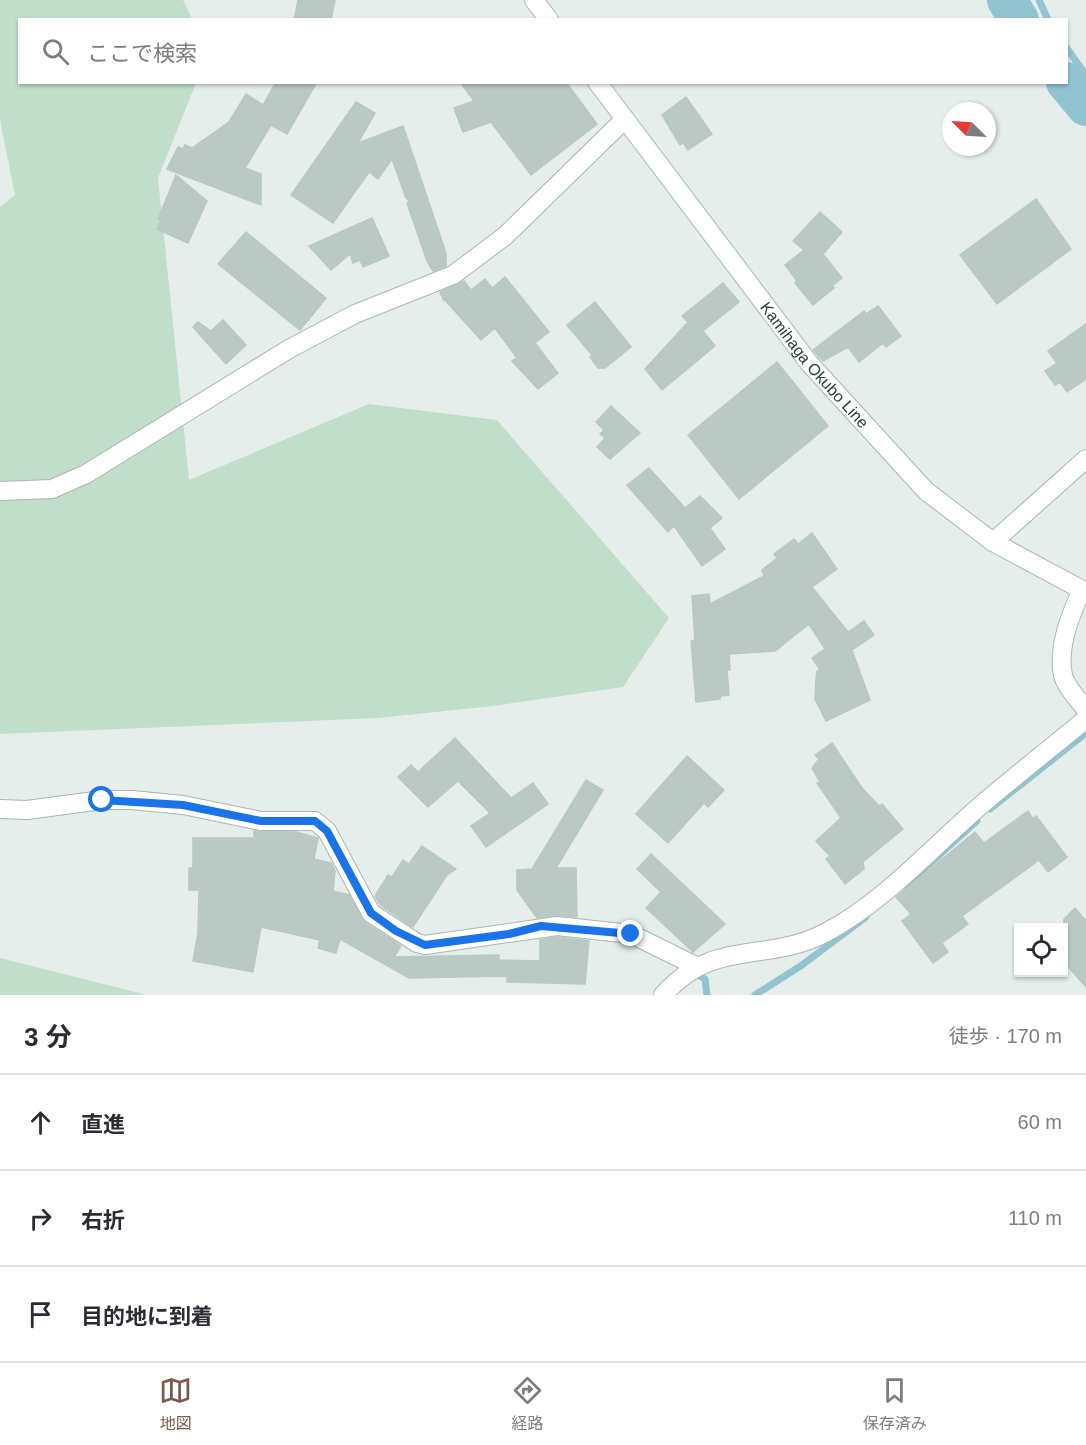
<!DOCTYPE html>
<html lang="ja">
<head>
<meta charset="utf-8">
<style>
	body { margin:0; font-family:Arial,"Noto Sans JP",sans-serif; background:#f2f2f3; color:#2b2b33 }
	.controls { position:absolute; right:18px; bottom:18px; display:grid; overflow:hidden; border-radius:0px; box-shadow:0 2px 4px #0004 }
	.controls button { width:54px; height:54px; display:grid; place-items:center; padding:0; border:0; border-bottom:2px solid #e1e1e2; background:#fff; color:#2b2b33; font:30px sans-serif }
	.compass { position:absolute; left:942px; top:102px; width:54px; height:54px; border-radius:50%; background:#fff; box-shadow:0 2px 4px #0004; rotate:294deg }
	.stop { position:absolute; width:18px; height:18px; margin:-14px; border:4px solid #1a73e8; border-radius:50%; background:#fff }
	.stop.end { background:#1a73e8; border-color:#fff; box-shadow:0 2px 6px #0008 }
	.list { margin:0; padding:0; list-style:none }
	h2 { display:flex; justify-content:space-between; align-items:center; height:78px; margin:0; padding:0 24px; font-size:26px }
	h2 small { font-size:20px; font-weight:400; color:#7c7c81 }
	.list li { display:grid; grid-template-columns:39px 1fr auto; gap:18px; align-items:center; box-sizing:border-box; height:96px; padding:0 24px; border-top:2px solid #e1e1e2 }
	.list b { display:block; font-size:22px; white-space:nowrap }
	.list em { font-size:20px; font-style:normal; color:#7c7c81 }
	.icon { flex:none; width:33px; height:33px; fill:none; stroke:currentColor; stroke-width:2; stroke-linecap:round; stroke-linejoin:round }
	.map { position:relative; flex:none; width:1086px; height:995px; overflow:hidden }
	.search { position:absolute; background:#fff; box-shadow:0 2px 4px #0004; left:18px; right:18px; top:18px; height:66px; display:flex; align-items:center; gap:15px; box-sizing:border-box; padding:0 21px; border-radius:0px; color:#7c7c81; font-size:22px }
	.sheet { height:366px; background:#fff }
	nav { display:flex; justify-content:space-around; align-items:center; box-sizing:border-box; height:84px; border-top:2px solid #e1e1e2; background:#fff; font-size:16px; color:#7c7c81 }
	nav a { display:grid; justify-items:center; gap:3px }
	nav .on { color:#81574a }
	.map>svg:first-child { display:block }
	.green { fill:#c0dec9 }
	.lines { fill:none; stroke-linecap:round; stroke-linejoin:round }
	.stream { stroke:#91c4d0; stroke-width:7 }
	.river { stroke:#91c4d0; stroke-width:40 }
	.building { fill:#bbc9c4; stroke:#b8c8c2; stroke-width:1.5 }
	.street-casing { stroke:#a8b6b2; stroke-width:20 }
	.secondary-casing { stroke:#a5b9b3; stroke-width:20 }
	.street { stroke:#fff; stroke-width:18 }
	.secondary { stroke:#fff; stroke-width:18 }
	.route { stroke:#1a73e8; stroke-width:8 }
	.labels { text-anchor:middle; stroke-width:4.5; stroke-linejoin:round; paint-order:stroke }
	.street-label { font-size:16px; fill:#25403a; stroke:#f7faf9 }
</style>
</head>
<body>
<div class="map">
<svg width="1086" height="995" viewBox="0 0 1086 995">
	<rect width="100%" height="100%" fill="#e6eeeb"/>
	<path class="green" d="M0,0H183L192,19L20,20V82L196,83L158,178L189,480L369,404L497,420L669,618L623,687L493,706L378,718L0,734V207L15,195L0,120Z
		M0,958L147,995H0Z"/>
	<g class="lines">
		<path class="stream" d="M1039,0L1048,20
			M1066,47L1086,75
			M990,809L1086,733
			M905,886L977,821
			M692,972L705,979L707,995
			M755,995L802,965L866,917"/>
		<path class="river" d="M1007,0L1019,20
			M1066,82L1086,106"/>
	</g>
	<path class="building" d="M298,0H335L331,20H294Z
		M276,82H317L287,134L271,125L245,168L261,174V205L167,169L178,147L183,149L185,145L192,148L229,122L246,94L263,105Z
		M460,82H566L597,124L531,175L491,122L463,132L454,108L474,101Z
		M686,97L712,134L688,150L683,143L680,145L662,115Z
		M356,102L375,113L358,143L403,126L446,253V266L433,271L427,261L407,203L410,201L406,198L392,159L378,179L369,172L333,223L291,195Z
		M176,175L207,201L188,243L157,229L161,220L158,219Z
		M1036,199L1071,249L997,304L960,255Z
		M820,212L842,232L823,254L842,278L832,286L834,288L813,305L795,283L797,281L785,265L804,250L793,241Z
		M372,218L389,256L363,267L360,260L353,263L350,254L331,270L309,246Z
		M246,232L326,298L300,330L218,264Z
		M505,277L549,332L535,343L558,373L538,389L512,361L517,358L495,328L481,340L444,299V301L440,292L464,281L471,290L485,279L492,288Z
		M723,283L739,302L703,331L715,346L662,390L645,369L688,322L682,316Z
		M595,302L631,347L605,368H598L590,357L592,355L567,325Z
		M878,306L901,336L886,347L883,343L859,362L848,347L823,361L813,350L864,311L866,314Z
		M223,320L246,345L226,364L193,327L198,322L211,331Z
		M1086,324V379L1067,392L1060,382L1055,385L1045,371L1057,363L1048,351Z
		M777,362L828,426L739,499L688,435Z
		M611,406L640,433L610,459L597,447L605,438L600,434L604,430L596,422Z
		M649,468L685,508L700,496L722,518L710,528L725,549L702,566L674,526L668,532L627,485Z
		M812,533L837,569L812,587L848,632L864,621L874,635L852,650L870,700L826,721L815,699L816,680L817,671L820,670L812,658L825,649L809,624L775,651L729,654L730,670H727L729,695L720,696V699L696,702L691,641L695,640L692,596L709,594L710,604L764,576L762,570L777,558L774,554L794,539L798,544Z
		M455,738L511,798L533,783L548,804L486,847L471,826L490,813L458,781L428,807L398,777L411,765L418,772Z
		M832,743L862,788L879,806L882,804L903,829L863,862L864,869L845,884L826,859L830,856L816,841L841,818L817,783L820,782L812,768L819,759L815,755Z
		M687,756L724,790L708,807L704,803L668,843L636,814Z
		M586,780L603,790L556,868H576L577,917L556,915L537,918L517,890V870L532,869Z
		M1028,811L1033,819L1036,816L1067,857L1048,872L1039,860L962,916L968,924L942,943L948,952L933,963L902,921L911,914L896,897L975,832L984,843Z
		M254,831L296,832L318,838L314,859L331,863L335,871L333,891L349,895L364,922L401,946L394,957L499,955V960L540,961V940L557,937L589,941L585,984L507,982V976L409,978L340,939L336,953L318,948L320,940L261,927L253,972L193,961L198,933L199,890H189V868H193V838H254Z
		M422,846L456,869L447,875L413,927L380,905L375,896L388,875L392,877L403,860L409,864Z
		M651,854L725,924L693,952L646,908L661,892L637,869Z
		M1075,908L1086,921V987L1064,962V919Z"/>
	<g class="lines">
		<defs>
			<path id="street" d="M0,491L52,489L86,474L289,349L355,314L453,275L505,236L625,119
				M993,542L1086,459
				M0,809L27,810L102,800H132L183,805L261,821H315L327,831L371,913L417,943L425,945L557,926L631,934L696,966
				M663,995C715,937 765,964 825,933C884,902 930,849 980,806C1015,776 1051,748 1086,719"/>
			<g id="secondary">
				<path d="M534,0L549,20"/>
				<path id="s1" d="M597,82L809,363L926,491L993,542L1086,592"/>
				<path d="M1082,590C1071,613 1057,648 1063,675C1065,686 1079,700 1086,710"/>
			</g>
		</defs>
		<use href="#street" class="street-casing"/>
		<use href="#secondary" class="secondary-casing"/>
		<use href="#street" class="street"/>
		<use href="#secondary" class="secondary"/>
	</g>
	<g class="lines">
		<path class="route" d="M102,800L183,805L261,821H315L327,831L371,913L396,931L425,945L509,934L541,926L631,934"/>
	</g>
	<g class="labels">
		<g class="street-label">
			<text dy="6" stroke="none"><textPath href="#s1" startOffset="357">Kamihaga Okubo Line</textPath></text>
		</g>
	</g>
</svg>
<div class="controls">
<button><svg class="icon" aria-label="locate" viewBox="0 0 24 24"><circle cx="12" cy="12" r="6"/><path d="M12 2v4M12 18v4M2 12h4M18 12h4"/></svg></button>
</div>
<svg class="compass" viewBox="-18 -18 36 36"><path d="M0-13l5 13h-10z" fill="#e53935"/><path d="M0 13l5-13h-10z" fill="#7c7c81"/></svg>
<div class="stop" style="left:102px;top:800px"></div>
<div class="stop end" style="left:631px;top:934px"></div>
<div class="search"><svg class="icon" aria-label="search" viewBox="0 0 24 24"><circle cx="10" cy="10" r="6"/><path d="M15 15l6 6"/></svg>ここで検索</div>
</div>
<section class="sheet">
<h2>3 分<small>徒歩 · 170 m</small></h2>
<ul class="list">
<li><svg class="icon" aria-label="ahead" viewBox="0 0 24 24"><path d="M12 20V5M6 11l6-6 6 6"/></svg><div><b>直進</b></div><em>60 m</em></li>
<li><svg class="icon" aria-label="right" viewBox="0 0 24 24"><path d="M7 20v-9h11M14 6l5 5-5 5"/></svg><div><b>右折</b></div><em>110 m</em></li>
<li><svg class="icon" aria-label="arrive" viewBox="0 0 24 24"><path d="M6 21V4h12l-3 4 3 4H6"/></svg><div><b>目的地に到着</b></div></li>
</ul>
</section>
<nav>
<a class="on"><svg class="icon" aria-label="map" viewBox="0 0 24 24"><path d="M3 6l6-2 6 2 6-2v14l-6 2-6-2-6 2zM9 4v14M15 6v14"/></svg>地図</a>
<a><svg class="icon" aria-label="directions" viewBox="0 0 24 24"><path d="M12 3l9 9-9 9-9-9zM9 14v-3h6M13 9l2 2-2 2"/></svg>経路</a>
<a><svg class="icon" aria-label="saved" viewBox="0 0 24 24"><path d="M7 4h10v16l-5-4-5 4z"/></svg>保存済み</a>
</nav>
</body>
</html>
